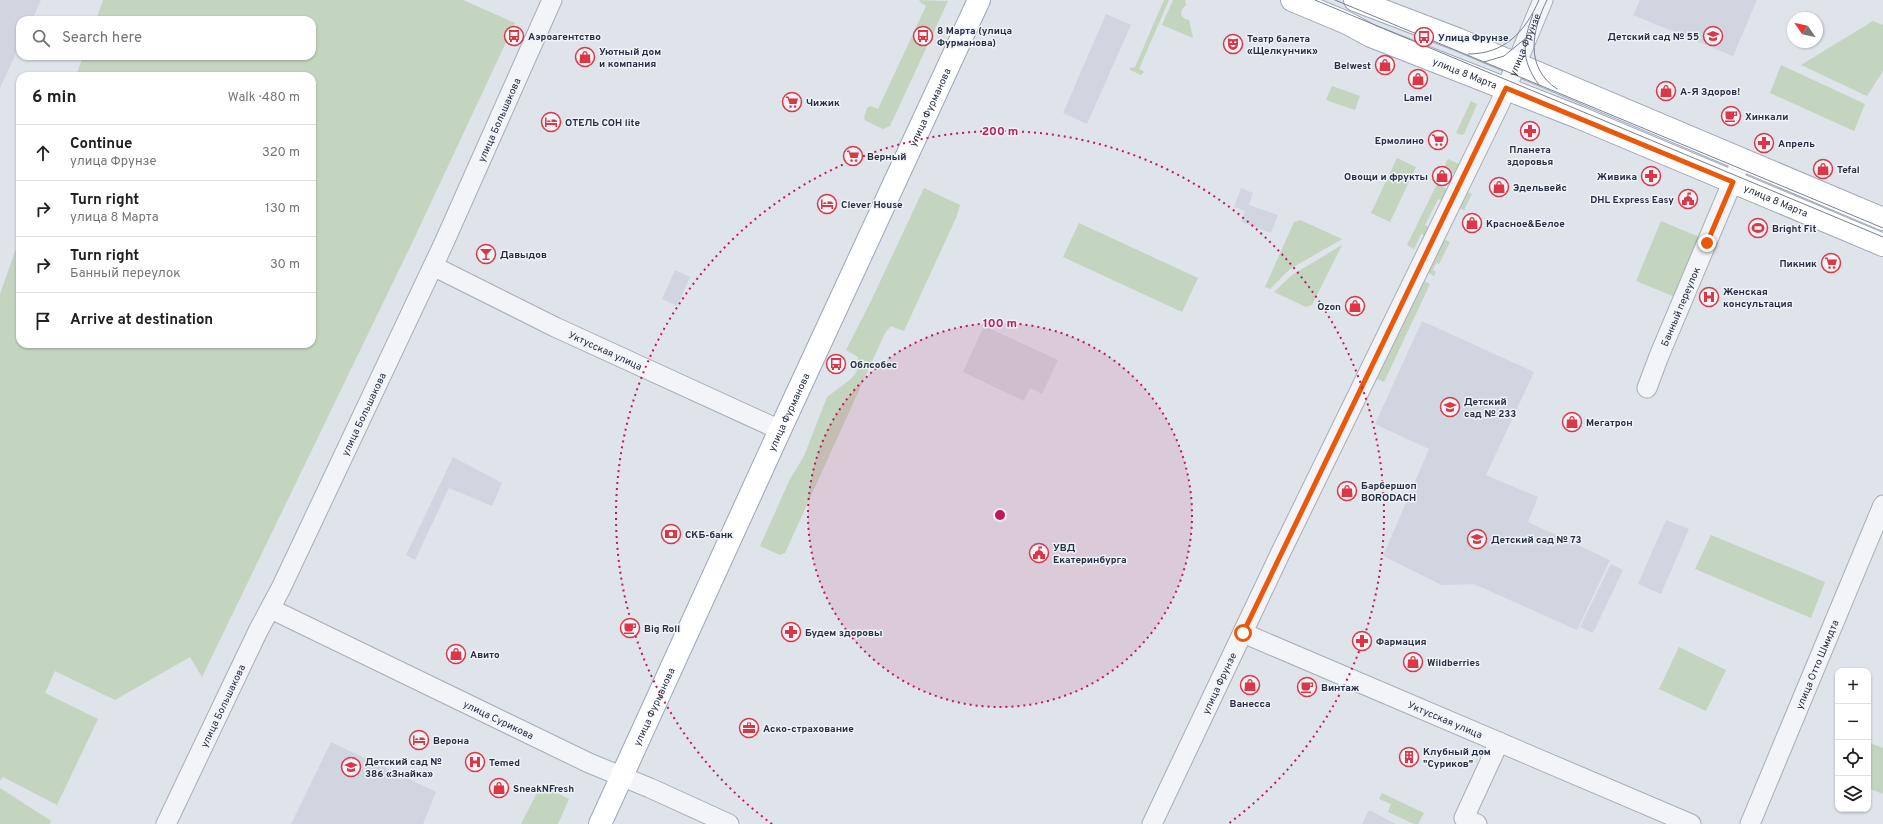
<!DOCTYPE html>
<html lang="en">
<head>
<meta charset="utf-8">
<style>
	body { margin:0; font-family:Overpass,sans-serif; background:#f6f6f6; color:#202124 }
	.controls { position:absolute; right:12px; bottom:12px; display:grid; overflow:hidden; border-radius:8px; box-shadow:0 1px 3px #0004 }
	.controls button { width:36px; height:36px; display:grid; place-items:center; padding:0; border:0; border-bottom:1px solid #e0e0e0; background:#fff; color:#202124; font:20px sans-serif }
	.compass { position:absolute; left:1787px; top:12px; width:36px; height:36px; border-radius:50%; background:#fff; box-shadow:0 1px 3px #0004; rotate:304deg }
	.stop { position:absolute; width:12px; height:12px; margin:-9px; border:3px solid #ea580c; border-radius:50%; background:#fff }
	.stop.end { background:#ea580c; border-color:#fff; box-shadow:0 1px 4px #0008 }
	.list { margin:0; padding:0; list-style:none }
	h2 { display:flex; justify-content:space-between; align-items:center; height:52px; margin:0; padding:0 16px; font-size:17px }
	h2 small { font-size:13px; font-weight:400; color:#757577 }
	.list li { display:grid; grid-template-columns:26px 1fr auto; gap:12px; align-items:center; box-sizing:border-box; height:56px; padding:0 16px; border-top:1px solid #e0e0e0 }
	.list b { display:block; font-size:15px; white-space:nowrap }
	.list p { margin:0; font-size:13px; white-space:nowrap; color:#757577 }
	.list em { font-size:13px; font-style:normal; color:#757577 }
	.icon { flex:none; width:22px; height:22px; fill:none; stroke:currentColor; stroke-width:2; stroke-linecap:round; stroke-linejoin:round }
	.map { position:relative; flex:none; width:1883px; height:824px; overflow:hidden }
	.search { position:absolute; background:#fff; box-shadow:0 1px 3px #0004; left:16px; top:16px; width:300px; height:44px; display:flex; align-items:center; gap:10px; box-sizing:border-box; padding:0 14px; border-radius:12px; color:#757577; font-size:15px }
	.panel { position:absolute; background:#fff; box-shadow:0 1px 3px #0004; left:16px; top:72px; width:300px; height:276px; border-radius:12px }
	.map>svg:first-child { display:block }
	.built { fill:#d1d5df }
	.green { fill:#c3d4bf }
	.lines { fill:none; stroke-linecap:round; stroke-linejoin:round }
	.minor-casing { stroke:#a8adb8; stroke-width:21 }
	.major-casing { stroke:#9da6b7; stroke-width:24 }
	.minor { stroke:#f2f4f8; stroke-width:19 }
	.major { stroke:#fff; stroke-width:22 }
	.tram { stroke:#778095; stroke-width:1 }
	.route { stroke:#ea580c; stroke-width:5 }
	.ring { fill:none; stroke:#c2185b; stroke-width:2; stroke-dasharray:2 4 }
	.labels { text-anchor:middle; stroke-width:3; stroke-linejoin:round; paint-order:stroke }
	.poi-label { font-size:10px; font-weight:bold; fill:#262f43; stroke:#eff2f7; text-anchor:start }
	.street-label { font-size:10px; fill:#262f43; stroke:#eff2f7 }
	.centre { fill:#c2185b; stroke:#eff2f7; stroke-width:2 }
	.ring-label { font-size:12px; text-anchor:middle; font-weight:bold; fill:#c2185b; stroke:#eff2f7; stroke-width:3; stroke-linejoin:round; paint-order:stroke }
</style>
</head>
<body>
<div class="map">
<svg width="1883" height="824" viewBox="0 0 1883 824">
	<rect width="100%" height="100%" fill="#dfe3ea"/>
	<path class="built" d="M0,0H41L32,20H20V45L0,88Z
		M1640,0H1757L1733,56L1633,15Z
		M1106,14L1131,25L1087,124L1063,113Z
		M1241,188L1253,193L1249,205L1278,215L1271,233L1241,222L1245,211L1234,207Z
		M675,270L690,277L677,306L662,299Z
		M1422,321L1534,372L1486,475L1538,497L1528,522L1610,560L1577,630L1474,584L1442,585L1383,556L1429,449L1375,424Z
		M984,326L1058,360L1042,394L1030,388L1024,401L963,372Z
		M453,457L502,483L492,506L449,488L415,560L406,555Z
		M1666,520L1689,529L1661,594L1638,584Z
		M1611,564L1623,570L1593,633L1580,627Z
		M331,742L436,792L423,824H291Z
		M1369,810L1396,824H1362Z"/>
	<path class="green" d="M103,0H463L515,23L412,243L202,677L190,657L115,700L55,671L45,693L98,719L57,805L3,777L0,781V294L20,237V344H312V76H76L83,56H312V20H96Z
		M919,0L948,1L890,126L883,129L866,121L864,118L867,108L871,106L878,109L926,6L921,3Z
		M1164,0H1169L1139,69L1144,72L1141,75L1130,70V68L1135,67Z
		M1173,0H1185L1186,5L1182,9L1181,15L1185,19L1189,20L1193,38L1162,25Z
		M1873,21L1883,25V71L1867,96L1801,65Z
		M1781,65L1865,104L1854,131L1770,93Z
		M1332,86L1360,96L1355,110L1326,100Z
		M1471,101L1477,104L1464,134L1461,135L1456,133Z
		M1397,158L1416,167L1390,222L1371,213Z
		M1448,159L1463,166L1458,176L1443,169Z
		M1437,184L1451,191L1446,202L1438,199L1425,225L1433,229L1429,238L1421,234L1414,249L1407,245Z
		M924,188L960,205L956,218L904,331L891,326L885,333L785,553L780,555L760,546L790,479L804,456L827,397L851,379L857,371L858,357L846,350L870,303Z
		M1463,190L1472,194L1464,210L1456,207Z
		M1300,220L1342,239L1290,269L1270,289L1265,287L1294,222Z
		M1661,221L1699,237L1675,297L1636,281Z
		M1079,223L1198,278L1182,312L1063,257Z
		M1441,238L1450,242L1439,264L1436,263L1433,270L1436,272L1434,276L1426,272Z
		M1342,245L1312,305L1306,307L1274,292L1292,275Z
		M1421,280L1430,284L1384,382L1375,378Z
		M1711,535L1825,582L1811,618L1695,569Z
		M1679,647L1726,670L1706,711L1659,689Z
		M1870,743L1883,748V794L1868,788V749Z
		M541,785L569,799L558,824H521Z
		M0,788L51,821L50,824H0Z
		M1382,793L1424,813L1418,824H1414L1388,812L1391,804L1379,799Z"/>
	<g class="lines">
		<defs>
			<g id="minor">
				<path id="s1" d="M433,266L555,327L780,430"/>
				<path id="s2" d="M1647,388L1659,356L1742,159"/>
				<path id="s3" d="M271,609L589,763L650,788L729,824"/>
				<path id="s4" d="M1243,633L1691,824"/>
				<path id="s5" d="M166,824L258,631L281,588L443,245L552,0"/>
				<path id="s6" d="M1152,824L1280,554L1500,103L1543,0"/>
				<path d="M1477,824L1464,818L1499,742"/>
				<path id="s7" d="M1750,824L1883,505"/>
			</g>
			<g id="major">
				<path id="s8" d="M1292,0L1347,23L1371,36L1578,117L1883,245"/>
				<path d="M1355,0L1457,39L1883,219"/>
				<path id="s9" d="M600,824L780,430L979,0"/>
			</g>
		</defs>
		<use href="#minor" class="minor-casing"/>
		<use href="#major" class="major-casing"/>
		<use href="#minor" class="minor"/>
		<use href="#major" class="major"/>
		<path class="tram" d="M1315,0L1883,237
			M1335,0L1883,228
			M1547,0C1532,30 1524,67 1557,89
			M1533,14C1523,42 1520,59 1539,85
			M1468,54C1505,54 1525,32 1539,0
			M1484,62L1504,56L1526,38"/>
	</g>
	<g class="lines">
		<path class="route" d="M1243,633L1506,88L1733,182L1707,243"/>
	</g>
	<circle cx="1000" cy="515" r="192" fill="#c2185b" fill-opacity=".12"/>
	<g class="ring">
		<circle cx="1000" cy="515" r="192"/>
		<path d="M772 824A384 384 0 1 1 1228 824"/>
	</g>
	<defs>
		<symbol id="bus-ring" viewBox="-11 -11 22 22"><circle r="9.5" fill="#eff2f7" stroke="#dc3747" stroke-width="1.5"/><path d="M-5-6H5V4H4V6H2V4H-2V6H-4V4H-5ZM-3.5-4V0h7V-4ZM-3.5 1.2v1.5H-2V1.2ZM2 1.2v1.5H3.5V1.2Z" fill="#dc3747"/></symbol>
		<symbol id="school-ring" viewBox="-11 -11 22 22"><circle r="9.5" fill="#eff2f7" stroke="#dc3747" stroke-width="1.5"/><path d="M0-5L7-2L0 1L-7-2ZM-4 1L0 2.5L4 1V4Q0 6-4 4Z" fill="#dc3747"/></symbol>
		<symbol id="theatre-ring" viewBox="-11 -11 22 22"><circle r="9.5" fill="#eff2f7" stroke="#dc3747" stroke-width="1.5"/><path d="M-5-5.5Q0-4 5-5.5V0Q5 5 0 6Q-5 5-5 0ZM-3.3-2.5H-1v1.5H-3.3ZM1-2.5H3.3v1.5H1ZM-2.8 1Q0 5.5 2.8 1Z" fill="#dc3747"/></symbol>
		<symbol id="shop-ring" viewBox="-11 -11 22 22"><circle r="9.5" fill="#eff2f7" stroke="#dc3747" stroke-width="1.5"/><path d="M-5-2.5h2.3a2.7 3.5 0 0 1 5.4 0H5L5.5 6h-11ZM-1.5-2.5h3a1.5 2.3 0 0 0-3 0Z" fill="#dc3747"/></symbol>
		<symbol id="supermarket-ring" viewBox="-11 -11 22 22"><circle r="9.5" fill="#eff2f7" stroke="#dc3747" stroke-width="1.5"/><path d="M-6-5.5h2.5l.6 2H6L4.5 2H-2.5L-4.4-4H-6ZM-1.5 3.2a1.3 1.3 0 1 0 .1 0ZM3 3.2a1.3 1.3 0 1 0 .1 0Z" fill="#dc3747"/></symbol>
		<symbol id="cafe-ring" viewBox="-11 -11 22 22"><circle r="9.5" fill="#eff2f7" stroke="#dc3747" stroke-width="1.5"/><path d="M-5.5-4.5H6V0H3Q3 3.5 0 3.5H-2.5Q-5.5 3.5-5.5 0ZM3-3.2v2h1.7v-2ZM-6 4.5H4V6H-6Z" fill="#dc3747"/></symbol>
		<symbol id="hotel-ring" viewBox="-11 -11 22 22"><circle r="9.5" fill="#eff2f7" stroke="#dc3747" stroke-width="1.5"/><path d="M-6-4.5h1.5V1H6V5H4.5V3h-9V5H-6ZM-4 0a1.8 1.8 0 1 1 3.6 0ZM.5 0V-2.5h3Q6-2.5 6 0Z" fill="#dc3747"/></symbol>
		<symbol id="pharmacy-ring" viewBox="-11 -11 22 22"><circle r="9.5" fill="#eff2f7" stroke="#dc3747" stroke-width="1.5"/><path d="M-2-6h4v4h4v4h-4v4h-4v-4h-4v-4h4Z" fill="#dc3747"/></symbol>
		<symbol id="civic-ring" viewBox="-11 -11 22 22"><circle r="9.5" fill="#eff2f7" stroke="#dc3747" stroke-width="1.5"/><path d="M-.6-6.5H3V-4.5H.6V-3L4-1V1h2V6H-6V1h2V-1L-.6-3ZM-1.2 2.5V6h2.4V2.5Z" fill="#dc3747"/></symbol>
		<symbol id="stadium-ring" viewBox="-11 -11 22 22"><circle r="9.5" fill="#eff2f7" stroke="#dc3747" stroke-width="1.5"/><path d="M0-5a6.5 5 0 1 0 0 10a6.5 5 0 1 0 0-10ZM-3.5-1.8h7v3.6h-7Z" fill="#dc3747"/></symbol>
		<symbol id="bar-ring" viewBox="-11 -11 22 22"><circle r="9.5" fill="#eff2f7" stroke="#dc3747" stroke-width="1.5"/><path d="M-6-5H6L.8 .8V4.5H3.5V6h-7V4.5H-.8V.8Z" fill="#dc3747"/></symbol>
		<symbol id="hospital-ring" viewBox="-11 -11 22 22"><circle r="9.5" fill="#eff2f7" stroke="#dc3747" stroke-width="1.5"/><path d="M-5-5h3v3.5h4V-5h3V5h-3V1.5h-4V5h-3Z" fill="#dc3747"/></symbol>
		<symbol id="bank-ring" viewBox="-11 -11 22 22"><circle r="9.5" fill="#eff2f7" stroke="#dc3747" stroke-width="1.5"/><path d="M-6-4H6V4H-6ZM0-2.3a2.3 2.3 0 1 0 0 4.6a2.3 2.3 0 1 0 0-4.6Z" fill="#dc3747"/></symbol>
		<symbol id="office-ring" viewBox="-11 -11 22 22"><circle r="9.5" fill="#eff2f7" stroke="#dc3747" stroke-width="1.5"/><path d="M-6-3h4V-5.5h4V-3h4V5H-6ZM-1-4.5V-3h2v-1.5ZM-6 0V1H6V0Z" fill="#dc3747"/></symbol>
		<symbol id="building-ring" viewBox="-11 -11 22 22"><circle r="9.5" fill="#eff2f7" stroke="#dc3747" stroke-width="1.5"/><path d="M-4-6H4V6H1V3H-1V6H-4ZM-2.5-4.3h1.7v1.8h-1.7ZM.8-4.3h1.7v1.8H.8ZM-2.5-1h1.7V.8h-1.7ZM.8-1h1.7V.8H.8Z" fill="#dc3747"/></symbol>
	</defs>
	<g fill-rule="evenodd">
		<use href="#bus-ring" x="503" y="25" width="22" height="22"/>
		<use href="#bus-ring" x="912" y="25" width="22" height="22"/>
		<use href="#school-ring" x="1702" y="25" width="22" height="22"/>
		<use href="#bus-ring" x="1413" y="26" width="22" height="22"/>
		<use href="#theatre-ring" x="1222" y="33" width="22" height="22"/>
		<use href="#shop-ring" x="574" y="46" width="22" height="22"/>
		<use href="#shop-ring" x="1374" y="54" width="22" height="22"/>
		<use href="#shop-ring" x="1407" y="68" width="22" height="22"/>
		<use href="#shop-ring" x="1655" y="80" width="22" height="22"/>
		<use href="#supermarket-ring" x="781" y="91" width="22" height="22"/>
		<use href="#cafe-ring" x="1720" y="105" width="22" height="22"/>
		<use href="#hotel-ring" x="540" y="111" width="22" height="22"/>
		<use href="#pharmacy-ring" x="1519" y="120" width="22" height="22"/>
		<use href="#supermarket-ring" x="1427" y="129" width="22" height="22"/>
		<use href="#pharmacy-ring" x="1753" y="132" width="22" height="22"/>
		<use href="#supermarket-ring" x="842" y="145" width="22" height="22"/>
		<use href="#shop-ring" x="1812" y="158" width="22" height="22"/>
		<use href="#shop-ring" x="1431" y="165" width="22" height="22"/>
		<use href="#pharmacy-ring" x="1640" y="165" width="22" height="22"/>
		<use href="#shop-ring" x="1488" y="176" width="22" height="22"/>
		<use href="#civic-ring" x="1677" y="188" width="22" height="22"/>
		<use href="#hotel-ring" x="816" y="193" width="22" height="22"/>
		<use href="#shop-ring" x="1461" y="212" width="22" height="22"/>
		<use href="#stadium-ring" x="1747" y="217" width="22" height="22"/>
		<use href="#bar-ring" x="475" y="243" width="22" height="22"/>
		<use href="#supermarket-ring" x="1820" y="252" width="22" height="22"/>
		<use href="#hospital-ring" x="1698" y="286" width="22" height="22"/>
		<use href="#shop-ring" x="1344" y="295" width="22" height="22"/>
		<use href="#bus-ring" x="825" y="353" width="22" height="22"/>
		<use href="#school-ring" x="1439" y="396" width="22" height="22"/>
		<use href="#shop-ring" x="1561" y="411" width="22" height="22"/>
		<use href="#shop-ring" x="1336" y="480" width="22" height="22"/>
		<use href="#bank-ring" x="660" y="523" width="22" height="22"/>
		<use href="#school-ring" x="1466" y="528" width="22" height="22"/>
		<use href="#civic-ring" x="1028" y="542" width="22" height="22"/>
		<use href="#cafe-ring" x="619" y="617" width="22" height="22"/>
		<use href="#pharmacy-ring" x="780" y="621" width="22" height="22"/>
		<use href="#pharmacy-ring" x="1351" y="630" width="22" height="22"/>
		<use href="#shop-ring" x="445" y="643" width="22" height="22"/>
		<use href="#shop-ring" x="1402" y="651" width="22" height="22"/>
		<use href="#shop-ring" x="1239" y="674" width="22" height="22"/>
		<use href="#cafe-ring" x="1296" y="676" width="22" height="22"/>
		<use href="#office-ring" x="738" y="717" width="22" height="22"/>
		<use href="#hotel-ring" x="408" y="729" width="22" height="22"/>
		<use href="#building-ring" x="1398" y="746" width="22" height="22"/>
		<use href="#hospital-ring" x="464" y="751" width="22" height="22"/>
		<use href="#school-ring" x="340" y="756" width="22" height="22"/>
		<use href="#shop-ring" x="488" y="777" width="22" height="22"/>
	</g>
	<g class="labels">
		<g class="poi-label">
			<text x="937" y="34">8 Марта (улица<tspan x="937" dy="12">Фурманова)</tspan></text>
			<text x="528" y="40">Аэроагентство</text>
			<text x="1699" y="40" text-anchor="end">Детский сад № 55</text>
			<text x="1438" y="41">Улица Фрунзе</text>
			<text x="1247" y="42">Театр балета<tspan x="1247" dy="12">«Щелкунчик»</tspan></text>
			<text x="599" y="55">Уютный дом<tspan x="599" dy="12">и компания</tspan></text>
			<text x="1371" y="69" text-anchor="end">Belwest</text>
			<text x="1680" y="95">А-Я Здоров!</text>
			<text x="1418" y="101" text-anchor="middle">Lamel</text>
			<text x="806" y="106">Чижик</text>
			<text x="1745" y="120">Хинкали</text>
			<text x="565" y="126">ОТЕЛЬ СОН lite</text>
			<text x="1424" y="144" text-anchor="end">Ермолино</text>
			<text x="1778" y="147">Апрель</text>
			<text x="1530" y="153" text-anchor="middle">Планета<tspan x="1530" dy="12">здоровья</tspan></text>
			<text x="867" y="160">Верный</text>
			<text x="1837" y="173">Tefal</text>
			<text x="1428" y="180" text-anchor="end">Овощи и фрукты</text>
			<text x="1637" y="180" text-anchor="end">Живика</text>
			<text x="1513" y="191">Эдельвейс</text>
			<text x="1674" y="203" text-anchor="end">DHL Express Easy</text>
			<text x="841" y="208">Clever House</text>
			<text x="1486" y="227">Красное&amp;Белое</text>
			<text x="1772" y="232">Bright Fit</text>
			<text x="500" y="258">Давыдов</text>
			<text x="1817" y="267" text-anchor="end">Пикник</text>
			<text x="1723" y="295">Женская<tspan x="1723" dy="12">консультация</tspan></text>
			<text x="1341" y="310" text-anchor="end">Ozon</text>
			<text x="850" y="368">Облсобес</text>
			<text x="1464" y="405">Детский<tspan x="1464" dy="12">сад № 233</tspan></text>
			<text x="1586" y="426">Мегатрон</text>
			<text x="1361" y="489">Барбершоп<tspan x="1361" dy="12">BORODACH</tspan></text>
			<text x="685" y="538">СКБ-банк</text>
			<text x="1491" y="543">Детский сад № 73</text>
			<text x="1053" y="551">УВД<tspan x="1053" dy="12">Екатеринбурга</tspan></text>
			<text x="644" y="632">Big Roll</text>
			<text x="805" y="636">Будем здоровы</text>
			<text x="1376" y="645">Фармация</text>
			<text x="470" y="658">Авито</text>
			<text x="1427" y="666">Wildberries</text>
			<text x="1321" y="691">Винтаж</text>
			<text x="1250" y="707" text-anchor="middle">Ванесса</text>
			<text x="763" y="732">Аско-страхование</text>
			<text x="433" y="744">Верона</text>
			<text x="1423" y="755">Клубный дом<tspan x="1423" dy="12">"Суриков"</tspan></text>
			<text x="365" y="765">Детский сад №<tspan x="365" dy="12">386 «Знайка»</tspan></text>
			<text x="489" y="766">Temed</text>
			<text x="513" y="792">SneakNFresh</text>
		</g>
		<g class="street-label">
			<text dy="4" stroke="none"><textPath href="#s6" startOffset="864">улица Фрунзе</textPath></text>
			<text dy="4" stroke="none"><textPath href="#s8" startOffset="188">улица 8 Марта</textPath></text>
			<text dy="4" stroke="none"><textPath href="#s9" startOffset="789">улица Фурманова</textPath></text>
			<text dy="4" stroke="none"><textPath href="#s5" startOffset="779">улица Большакова</textPath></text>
			<text dy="4" stroke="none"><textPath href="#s8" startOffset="524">улица 8 Марта</textPath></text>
			<text dy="4" stroke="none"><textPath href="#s2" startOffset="88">Банный переулок</textPath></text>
			<text dy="4" stroke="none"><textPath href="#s1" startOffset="192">Уктусская улица</textPath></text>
			<text dy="4" stroke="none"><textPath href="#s9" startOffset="453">улица Фурманова</textPath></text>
			<text dy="4" stroke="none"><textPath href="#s5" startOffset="455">улица Большакова</textPath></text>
			<text dy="4" stroke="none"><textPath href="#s7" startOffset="173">улица Отто Шмидта</textPath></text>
			<text dy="4" stroke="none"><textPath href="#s6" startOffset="156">улица Фрунзе</textPath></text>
			<text dy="4" stroke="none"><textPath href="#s5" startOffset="131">улица Большакова</textPath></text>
			<text dy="4" stroke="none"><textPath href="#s9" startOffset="129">улица Фурманова</textPath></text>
			<text dy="4" stroke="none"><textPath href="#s3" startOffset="253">улица Сурикова</textPath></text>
			<text dy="4" stroke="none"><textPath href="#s4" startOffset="220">Уктусская улица</textPath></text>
		</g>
	</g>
	<circle cx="1000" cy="515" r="6" class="centre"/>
	<g class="ring-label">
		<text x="1000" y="135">200 m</text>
		<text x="1000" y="327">100 m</text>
	</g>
</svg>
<div class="controls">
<button>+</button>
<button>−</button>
<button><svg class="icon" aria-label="locate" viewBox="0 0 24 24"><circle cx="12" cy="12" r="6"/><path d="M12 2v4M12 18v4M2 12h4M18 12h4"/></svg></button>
<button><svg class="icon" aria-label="layers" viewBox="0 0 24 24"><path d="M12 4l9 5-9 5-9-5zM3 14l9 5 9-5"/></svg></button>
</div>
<svg class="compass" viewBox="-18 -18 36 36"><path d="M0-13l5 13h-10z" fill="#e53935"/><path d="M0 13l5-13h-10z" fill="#757577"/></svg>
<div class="stop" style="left:1243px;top:633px"></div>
<div class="stop end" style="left:1707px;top:243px"></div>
<div class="search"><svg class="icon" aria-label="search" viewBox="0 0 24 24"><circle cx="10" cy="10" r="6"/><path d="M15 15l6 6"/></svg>Search here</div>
<section class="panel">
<h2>6 min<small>Walk · 480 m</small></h2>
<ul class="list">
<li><svg class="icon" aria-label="ahead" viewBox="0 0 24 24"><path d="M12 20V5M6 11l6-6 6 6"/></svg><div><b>Continue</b><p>улица Фрунзе</p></div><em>320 m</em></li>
<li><svg class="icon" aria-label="right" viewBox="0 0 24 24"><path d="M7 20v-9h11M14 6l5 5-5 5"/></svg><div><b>Turn right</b><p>улица 8 Марта</p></div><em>130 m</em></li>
<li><svg class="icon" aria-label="right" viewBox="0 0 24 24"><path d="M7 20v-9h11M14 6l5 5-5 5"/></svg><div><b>Turn right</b><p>Банный переулок</p></div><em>30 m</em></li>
<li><svg class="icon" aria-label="arrive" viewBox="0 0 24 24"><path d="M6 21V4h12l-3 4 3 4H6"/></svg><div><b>Arrive at destination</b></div></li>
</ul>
</section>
</div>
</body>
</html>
